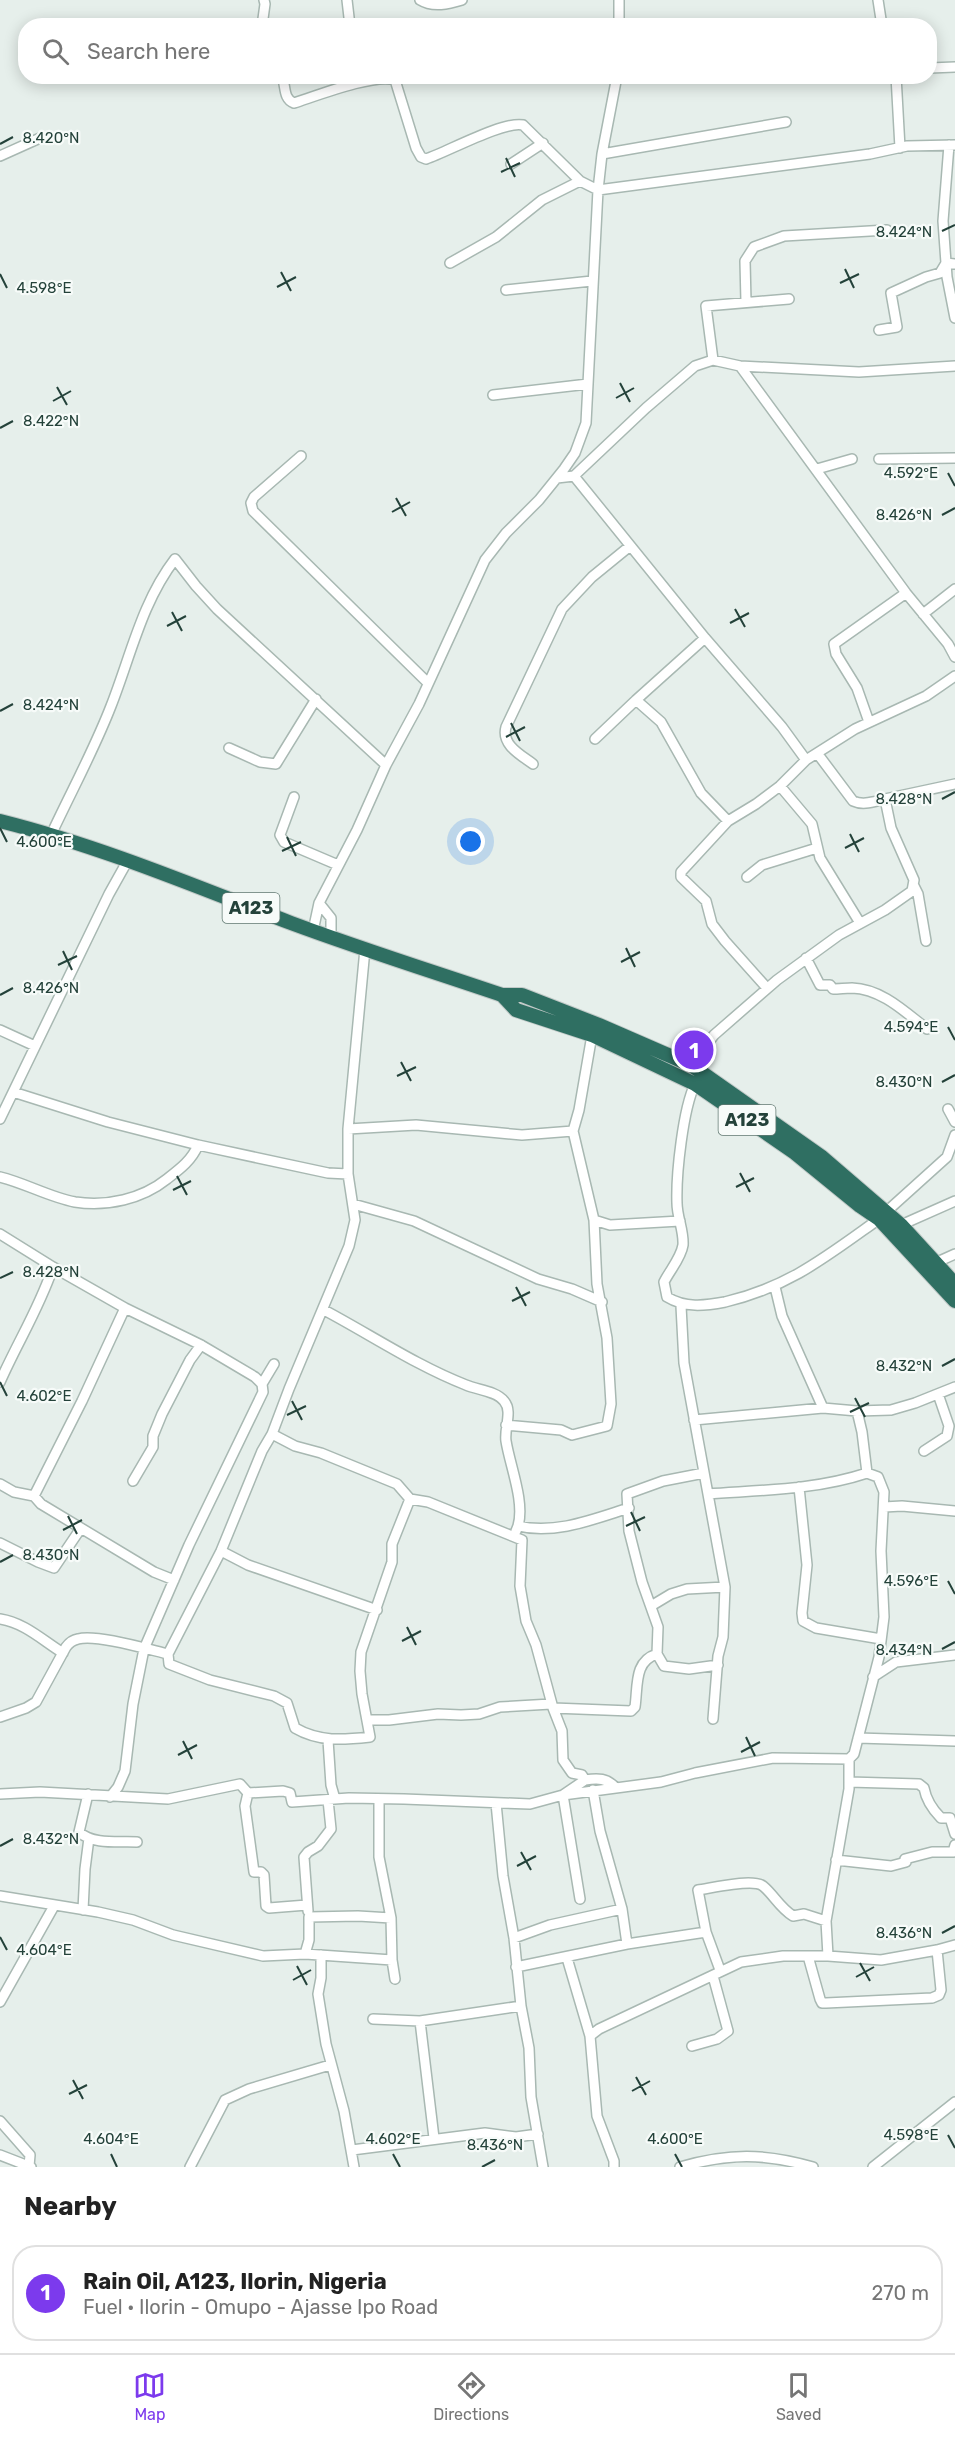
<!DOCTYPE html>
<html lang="en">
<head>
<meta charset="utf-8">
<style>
	body { margin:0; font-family:Rubik,sans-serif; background:#f6f6f6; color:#222 }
	.you { position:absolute; left:471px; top:842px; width:21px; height:21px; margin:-15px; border:4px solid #fff; border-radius:50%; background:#1a73e8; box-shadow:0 0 0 9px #1a73e833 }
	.badge { display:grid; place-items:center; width:39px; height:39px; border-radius:50%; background:#7c3aed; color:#fff; font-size:20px; font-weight:700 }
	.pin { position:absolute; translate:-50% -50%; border:3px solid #fff; box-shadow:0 2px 6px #0006 }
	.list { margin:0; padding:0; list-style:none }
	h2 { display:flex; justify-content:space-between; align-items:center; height:78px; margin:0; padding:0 24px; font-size:26px }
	h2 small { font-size:20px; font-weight:400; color:#767676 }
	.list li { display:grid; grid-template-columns:39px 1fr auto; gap:18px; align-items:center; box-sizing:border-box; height:96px; margin:0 12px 12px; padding:0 12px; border:2px solid #e0e0e0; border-radius:24px }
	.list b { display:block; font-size:22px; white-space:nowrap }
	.list p { margin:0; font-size:20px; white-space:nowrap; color:#767676 }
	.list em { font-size:20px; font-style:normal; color:#767676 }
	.icon { flex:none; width:33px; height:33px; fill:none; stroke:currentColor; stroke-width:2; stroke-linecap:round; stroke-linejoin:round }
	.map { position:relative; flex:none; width:955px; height:2167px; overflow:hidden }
	.search { position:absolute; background:#fff; box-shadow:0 3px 15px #0003; left:18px; right:18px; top:18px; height:66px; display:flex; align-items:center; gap:15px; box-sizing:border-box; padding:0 21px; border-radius:24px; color:#767676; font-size:22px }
	.sheet { height:186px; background:#fff }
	nav { display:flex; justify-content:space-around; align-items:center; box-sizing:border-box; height:84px; border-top:2px solid #e0e0e0; background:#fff; font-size:16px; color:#767676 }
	nav a { display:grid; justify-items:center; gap:3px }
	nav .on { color:#7c3aed }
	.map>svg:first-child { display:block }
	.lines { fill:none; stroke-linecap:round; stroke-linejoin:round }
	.minor-casing { stroke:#a8b8b2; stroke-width:12 }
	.highway-casing { stroke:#c2cac8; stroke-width:16 }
	.minor { stroke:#fff; stroke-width:9 }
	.highway { stroke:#2f6f62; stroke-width:14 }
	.ticks { fill:none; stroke:#24423a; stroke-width:2 }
	.labels { text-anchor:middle; stroke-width:4.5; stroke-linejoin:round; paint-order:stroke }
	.shield { fill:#f7fbf9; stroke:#637a73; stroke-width:1.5 }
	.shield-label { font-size:18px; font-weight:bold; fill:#24423a }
	.ticks-label { font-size:15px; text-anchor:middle; fill:#24423a; stroke:#f7fbf9; stroke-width:4.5; stroke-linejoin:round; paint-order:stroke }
</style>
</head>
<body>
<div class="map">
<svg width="955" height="2167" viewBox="0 0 955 2167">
	<rect width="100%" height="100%" fill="#e6efeb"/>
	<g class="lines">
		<defs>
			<path id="minor" d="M347,0L350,26
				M420,0C433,8 449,4 462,0
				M619,0V26
				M878,0L882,26
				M262,26L265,4L264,0
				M930,68L955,67
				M282,76C286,86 283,99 294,103C316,96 375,73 395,80L416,148L421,157L426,159C449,151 503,121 523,125L580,181L598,190L870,154L907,146L955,145
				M896,76L900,148
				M949,145L943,221L947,277L955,318
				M602,154L786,122
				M0,156L40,138
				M511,164L543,143
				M450,263L496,237L542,200L580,181
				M506,290L592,281
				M746,302L745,261L754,247L784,236L887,230
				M879,330L897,327L891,293L926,277L940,273L946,263L955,264
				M713,360L706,306L789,299
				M740,366L906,593L948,644L955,657
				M493,395L588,384
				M301,456L254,497L251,503L253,511L428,683
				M879,459L955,458
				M817,469L852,459
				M574,476L705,638L782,727L806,760
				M557,478L574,476L646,408L695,366L713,360L740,366L859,372L955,366
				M923,614L955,589
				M705,638L636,700L661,722L701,793L728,821
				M869,722L857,688L836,654L834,644L906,593
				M595,739L636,700
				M229,748L260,762L276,764L316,699
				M817,753L853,801C864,806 875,801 885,799
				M533,764C521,755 501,745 506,727L562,609L592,577L630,546
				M780,786L812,824L820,858L860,923
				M294,797L280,835L284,842L338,865
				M51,835C71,792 94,750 111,706C131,655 142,602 175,559L196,586L217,609L386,765
				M747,877L762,865L817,848
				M914,886L918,894L926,941
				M319,903L331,918V938
				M313,931L319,903L357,830L386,765L419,704L485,560L506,533L539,500L564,469L575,453L586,423L598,190L602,154L617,76
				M806,958L820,985H830L833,989C839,989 846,988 852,988C882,989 905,1012 927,1029
				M767,988L725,941L712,924L706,901L681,877V872L728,821L756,804L780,786L806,760L855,729L926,696L955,676
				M0,1030L35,1046
				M691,1065L714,1035L777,980L839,935L885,910L912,891L914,880L891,828L885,799L955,784
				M695,1084C683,1109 676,1174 677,1203C677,1217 684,1231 683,1245C681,1258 670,1270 664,1282L667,1297C685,1308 704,1306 725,1302C789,1287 827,1256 879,1219
				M948,1109L955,1122
				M0,1119L109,894L128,860
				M348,1129L416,1125L522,1135L573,1131
				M198,1145L328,1173L348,1174
				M0,1177C25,1183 49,1197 75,1202C107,1207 142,1199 167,1179C180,1169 192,1160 198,1145L108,1122L13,1092
				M353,1204L414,1221L538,1279L572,1289L602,1302
				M886,1212L947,1157L955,1135
				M594,1220L610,1225L680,1221
				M901,1225L955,1201
				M0,1234L53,1267
				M935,1263L955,1254
				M775,1287L782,1316L823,1408
				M681,1306L684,1363L725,1587L723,1637L718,1656L713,1719
				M324,1310C371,1335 417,1366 466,1385C478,1390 496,1391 504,1401C513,1411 504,1428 506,1441C510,1466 525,1502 518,1526
				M0,1382C17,1343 40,1307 53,1267L125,1308
				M262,1384L274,1364
				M694,1420L823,1408L857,1411L891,1410L915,1403L955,1387
				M506,1425L561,1430L572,1435L607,1426L611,1404L607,1338L597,1284L594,1220L573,1131L579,1110L592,1035
				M272,1434L295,1446L321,1453L397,1484L410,1499L428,1502L522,1540L520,1586L526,1621L536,1645L553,1708L562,1731L563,1760L572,1773L582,1775L585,1780L563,1795L580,1899
				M924,1451L947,1436L949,1426L938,1394
				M704,1473L663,1481L627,1494L629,1531L642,1582L658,1627L657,1654L664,1666L689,1669L718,1665
				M133,1481L153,1447V1436L162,1414L190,1360L201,1345
				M0,1484L14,1492L34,1496
				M799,1487L807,1565L802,1613L803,1621L816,1628L881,1639
				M708,1494C761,1490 816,1490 867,1473
				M884,1507L902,1506L955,1511
				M516,1531L518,1526C555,1535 594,1519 629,1508
				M0,1543L38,1562L54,1568L81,1528
				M221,1551L248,1565L377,1610
				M651,1606L671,1594L687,1589L725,1587
				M0,1619C25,1623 42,1640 63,1653
				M168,1654L169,1664L210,1680L274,1696L287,1703L295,1728C319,1742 343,1740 370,1737L362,1694L360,1671L361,1652L392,1562V1544L410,1499
				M873,1677L896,1662L955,1655
				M553,1708L631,1711L635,1707C638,1685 634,1661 657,1654
				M0,1717L26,1708L36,1702L66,1647C69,1643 72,1640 78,1639C96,1634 147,1649 168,1654L221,1551L262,1451L272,1434L289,1389L349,1246L355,1220L348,1174V1129L365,949
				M367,1720H389L438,1714L461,1715L479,1714L500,1707L551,1704
				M858,1738L955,1741
				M328,1740L331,1785L335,1799
				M585,1780C598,1778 607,1778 616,1788
				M849,1782L919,1784L924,1788C926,1799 933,1810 941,1818H950L955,1834
				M593,1790L600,1831L622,1909L627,1944
				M248,1793L245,1806L254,1872H261L264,1875L266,1906L269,1908L307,1905
				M0,1794L40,1792L168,1799L240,1784L248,1793L283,1791L290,1793L292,1802L349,1798L404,1799L530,1804L563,1795L661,1782L695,1773L773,1758L849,1759
				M88,1794L79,1832C93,1845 119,1841 137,1842
				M110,1797L118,1787L125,1771L133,1704L144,1649L189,1545L263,1392L262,1384L255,1377L201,1345L125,1308L82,1401L34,1496L41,1504L154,1572L174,1580
				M496,1803L503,1876L514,1938L521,2006L529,2048L531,2097L543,2167
				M836,1860L891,1866L906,1862L905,1859L932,1852H953L955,1845
				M0,1896L98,1912L133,1920L173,1935L263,1956L305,1954L392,1960L391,1918
				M83,1910L85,1869L89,1838
				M308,1911L304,1857L308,1852L318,1846L331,1829L328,1800
				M514,1938L550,1925L622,1909
				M305,1954L309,1940V1917L358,1916L391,1918L379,1857V1800
				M321,1955V1978L318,1994L326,2044L344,2111L354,2167
				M808,1956L820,1999L822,2003H826L932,1998L939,1995L941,1990L937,1950
				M828,1956L826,1921L849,1789V1759L854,1754L879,1657L884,1617L881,1551L884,1492L878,1477L867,1473L862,1432L857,1411
				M567,1958L590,2036L597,2116L614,2161V2167
				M392,1960L395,1979
				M516,1967L627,1944L706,1932
				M720,1970L706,1932L698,1890C712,1888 753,1878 763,1886C774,1895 779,1907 793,1916L804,1914L826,1921
				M0,2002L54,1906
				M373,2019L420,2021L521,2006
				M420,2021L434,2138
				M590,2036L599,2029L741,1962L783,1956H828L881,1960L937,1950L955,1945
				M692,2046L717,2039L728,2031L713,1976
				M0,2121L30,2155L29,2166
				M352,2150L485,2133L516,2137L538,2134
				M0,2155L31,2167
				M190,2167L225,2100L249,2089L330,2065
				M680,2167C729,2153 764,2153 813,2167
				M873,2167L955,2102"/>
			<path id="highway" d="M0,821C100,846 195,886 291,923C361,949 431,971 502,995H522L599,1025L691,1065L822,1157L901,1225L955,1284
				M502,995L516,1010L592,1035L695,1084L795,1153L860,1206L879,1219L955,1301"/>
		</defs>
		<use href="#minor" class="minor-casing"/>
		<use href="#highway" class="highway-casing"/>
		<use href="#minor" class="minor"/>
		<use href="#highway" class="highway"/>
	</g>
	<path class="ticks" d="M0,144L13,137M506,158L515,177M501,172L520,163M942,231L955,225M845,269L854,288M281,272L291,291M0,274L7,288M840,283L859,274M277,287L296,277M620,383L630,402M57,387L67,405M616,398L634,388M53,401L71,391M0,428L13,421M948,473L955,486M396,498L406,516M392,512L410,502M942,515L955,508M735,609L745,627M172,612L182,631M730,623L749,613M167,626L186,616M0,711L13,704M511,723L520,741M506,737L525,727M942,799L955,792M0,828L7,842M850,834L859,852M287,837L296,856M845,848L864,838M282,851L301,842M626,948L635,967M63,951L72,970M621,962L640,952M58,965L77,956M0,995L13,988M948,1027L955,1040M401,1062L411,1081M397,1076L416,1067M942,1082L955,1075M740,1173L750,1192M177,1176L187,1195M736,1187L754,1178M173,1190L191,1181M0,1278L13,1272M516,1287L526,1306M512,1301L530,1292M942,1366L955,1359M0,1382L7,1396M855,1398L865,1417M292,1401L302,1420M850,1412L869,1403M287,1415L306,1406M631,1512L640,1531M68,1516L77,1534M626,1526L645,1517M63,1530L82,1520M0,1562L13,1555M948,1581L955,1594M407,1627L416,1645M402,1641L421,1631M942,1649L955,1642M746,1737L755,1756M183,1741L192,1759M741,1752L760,1742M178,1755L197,1745M0,1846L13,1839M521,1852L531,1870M517,1866L536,1856M942,1933L955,1926M0,1937L7,1950M860,1963L870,1981M297,1966L307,1985M856,1977L874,1967M293,1980L311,1970M636,2077L646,2095M73,2080L83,2099M632,2091L650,2081M69,2094L87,2085M948,2135L955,2148M111,2154L117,2167M393,2154L400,2167M675,2154L682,2167M482,2167L495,2160"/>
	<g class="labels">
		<g class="shield">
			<rect x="222.5" y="893" width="57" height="30" rx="4.5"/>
			<rect x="718.5" y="1105" width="57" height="30" rx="4.5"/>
		</g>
		<g class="shield-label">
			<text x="251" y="914">A123</text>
			<text x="747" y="1126">A123</text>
		</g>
	</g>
	<g class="ticks-label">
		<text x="51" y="143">8.420°N</text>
		<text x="904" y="237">8.424°N</text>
		<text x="44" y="293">4.598°E</text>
		<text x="51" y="426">8.422°N</text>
		<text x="911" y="478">4.592°E</text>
		<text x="904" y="520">8.426°N</text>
		<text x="51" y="710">8.424°N</text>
		<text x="904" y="804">8.428°N</text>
		<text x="44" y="847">4.600°E</text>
		<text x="51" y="993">8.426°N</text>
		<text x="911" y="1032">4.594°E</text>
		<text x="904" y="1087">8.430°N</text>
		<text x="51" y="1277">8.428°N</text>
		<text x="904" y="1371">8.432°N</text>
		<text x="44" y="1401">4.602°E</text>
		<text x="51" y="1560">8.430°N</text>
		<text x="911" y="1586">4.596°E</text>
		<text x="904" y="1655">8.434°N</text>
		<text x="51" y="1844">8.432°N</text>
		<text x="904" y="1938">8.436°N</text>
		<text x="44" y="1955">4.604°E</text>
		<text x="911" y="2140">4.598°E</text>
		<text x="111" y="2144">4.604°E</text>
		<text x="393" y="2144">4.602°E</text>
		<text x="675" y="2144">4.600°E</text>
		<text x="495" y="2150">8.436°N</text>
	</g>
</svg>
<div class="you"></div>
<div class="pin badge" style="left:694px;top:1050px">1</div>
<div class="search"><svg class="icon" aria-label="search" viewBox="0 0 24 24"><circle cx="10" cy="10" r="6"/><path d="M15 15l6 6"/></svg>Search here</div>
</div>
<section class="sheet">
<h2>Nearby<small></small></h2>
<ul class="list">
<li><span class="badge">1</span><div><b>Rain Oil, A123, Ilorin, Nigeria</b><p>Fuel · Ilorin - Omupo - Ajasse Ipo Road</p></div><em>270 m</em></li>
</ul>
</section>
<nav>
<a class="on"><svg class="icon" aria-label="map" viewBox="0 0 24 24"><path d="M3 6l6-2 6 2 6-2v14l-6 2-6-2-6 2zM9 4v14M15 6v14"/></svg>Map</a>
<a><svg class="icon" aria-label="directions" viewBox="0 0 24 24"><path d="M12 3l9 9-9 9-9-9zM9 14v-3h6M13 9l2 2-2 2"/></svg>Directions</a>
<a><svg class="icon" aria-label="saved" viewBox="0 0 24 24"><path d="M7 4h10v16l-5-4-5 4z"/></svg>Saved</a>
</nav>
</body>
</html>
